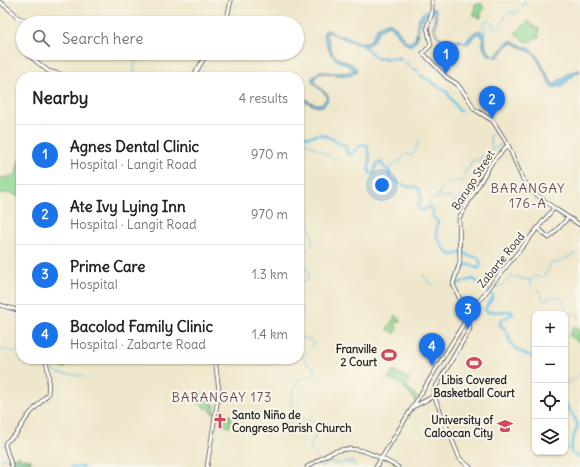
<!DOCTYPE html>
<html lang="en">
<head>
<meta charset="utf-8">
<style>
	body { margin:0; font-family:Delius,sans-serif; background:#f6f6f6; color:#222 }
	.controls { position:absolute; right:12px; bottom:12px; display:grid; overflow:hidden; border-radius:8px; box-shadow:0 1px 3px #0004 }
	.controls button { width:36px; height:36px; display:grid; place-items:center; padding:0; border:0; border-bottom:1px solid #e0e0e0; background:#fff; color:#222; font:20px sans-serif }
	.you { position:absolute; left:382px; top:185px; width:14px; height:14px; margin:-10px; border:3px solid #fff; border-radius:50%; background:#1a73e8; box-shadow:0 0 0 6px #1a73e833 }
	.badge { display:grid; place-items:center; width:26px; height:26px; border-radius:50%; background:#1a73e8; color:#fff; font-size:13px; font-weight:700 }
	.pin { position:absolute; translate:-50% -33px; filter:drop-shadow(0 1px 2px #0008) }
	.pin::after { content:''; position:absolute; top:21px; width:14px; height:12px; background:inherit; clip-path:polygon(0 0,100% 0,50% 100%) }
	.list { margin:0; padding:0; list-style:none }
	h2 { display:flex; justify-content:space-between; align-items:center; height:52px; margin:0; padding:0 16px; font-size:17px }
	h2 small { font-size:13px; font-weight:400; color:#767676 }
	.list li { display:grid; grid-template-columns:26px 1fr auto; gap:12px; align-items:center; box-sizing:border-box; height:60px; padding:0 16px; border-top:1px solid #e0e0e0 }
	.list b { display:block; font-size:15px; white-space:nowrap }
	.list p { margin:0; font-size:13px; white-space:nowrap; color:#767676 }
	.list em { font-size:13px; font-style:normal; color:#767676 }
	.icon { flex:none; width:22px; height:22px; fill:none; stroke:currentColor; stroke-width:2; stroke-linecap:round; stroke-linejoin:round }
	.map { position:relative; flex:none; width:580px; height:467px; overflow:hidden }
	.search { position:absolute; background:#fff; box-shadow:0 1px 3px #0004; left:16px; top:16px; width:288px; height:44px; display:flex; align-items:center; gap:10px; box-sizing:border-box; padding:0 14px; border-radius:22px; color:#767676; font-size:15px }
	.panel { position:absolute; background:#fff; box-shadow:0 1px 3px #0004; left:16px; top:72px; width:288px; height:292px; border-radius:16px }
	.map>svg:first-child { display:block }
	.green { fill:#8dd591; stroke:#5c805e }
	.forest { fill:#72b67b; stroke:#4e7053 }
	.water { fill:#6ac3e8; stroke:#4a778a }
	.lines { fill:none; stroke-linecap:round; stroke-linejoin:round }
	.stream { stroke:#6ac3e8; stroke-width:1 }
	.river { stroke:#6ac3e8; stroke-width:2.5 }
	.major-casing { stroke:#484743; stroke-width:4.5 }
	.major { stroke:#fff; stroke-width:3 }
	.labels { text-anchor:middle; stroke-width:4; stroke-linejoin:round; paint-order:stroke }
	.street-label { font-size:11px; fill:#2b2b2b; stroke:#fbf7ec }
	.poi-label { font-size:11px; font-weight:bold; fill:#2b2b2b; stroke:#fbf7ec; text-anchor:end }
	.quarter-label { font-size:13px; letter-spacing:1px; fill:#69505c; stroke:#fbf7ec }
</style>
</head>
<body>
<div class="map">
<svg width="580" height="467" viewBox="0 0 580 467">
	<rect width="100%" height="100%" fill="#fbf7ec"/>
	<filter id="ink" filterUnits="userSpaceOnUse"><feTurbulence type="fractalNoise" baseFrequency=".025" numOctaves="2"/><feDisplacementMap in="SourceGraphic" scale="8" xChannelSelector="R" yChannelSelector="G"/><feConvolveMatrix kernelMatrix="1 2 1 2 8 2 1 2 1" color-interpolation-filters="sRGB"/></filter>
	<filter id="wash" filterUnits="userSpaceOnUse"><feTurbulence type="fractalNoise" baseFrequency=".012" numOctaves="4" result="noise"/><feDisplacementMap in="SourceGraphic" scale="16" xChannelSelector="R" yChannelSelector="G"/><feGaussianBlur stdDeviation="0.9" result="paint"/><feColorMatrix in="noise" values="0 0 0 0 0 0 0 0 0 0 0 0 0 0 0 0 0 1.4 0 .05"/><feComposite in="paint" operator="in"/></filter>
	<g filter="url(#wash)">
		<rect width="100%" height="100%" fill="#efe7cb"/>
		<path class="green" d="M481,3L484,9L481,13V18L474,16L475,4L478,5Z
			M529,21L535,28H539L538,36L540,37L532,39L531,42H527L515,33Z
			M19,159H21V195L17,196C11,193 7,192 0,194V178L9,177L16,174Z
			M396,315L401,320L400,323L397,321L395,326L398,328L395,334L387,329Z
			M574,326L580,330L579,342L569,336Z
			M51,359H73L65,368L51,364V363L54,362L53,360L51,361Z
			M393,371L409,379L406,385L418,398L416,401L404,388L405,386L388,378Z
			M202,392L203,396L211,401L213,400L214,401L212,402L213,405H215L214,414L212,413L209,407L205,409L197,400Z
			M218,414H225L232,416L230,427L223,425L224,418L218,417Z"/>
		<path class="forest" d="M19,456L20,458L31,460L30,465H29L28,467H15L12,458Z"/>
		<path class="water" d="M431,8L436,10C437,16 436,21 435,26C434,43 452,38 459,40C461,40 463,41 465,42L474,32L481,30L485,34C486,46 483,48 494,56C501,53 503,45 509,41H513L522,46L528,47L537,55L553,85L570,72L580,70V72L576,73L562,87H557L552,88L540,64L534,54L513,43L508,44L499,57C485,58 482,49 483,38L480,33L477,34L468,44L459,42H445L441,40L437,36L433,28L435,15L432,12C420,16 418,29 417,40L411,46C400,43 398,31 389,25C377,28 378,35 372,42C364,52 338,34 326,32V35C331,42 330,50 334,55C341,62 354,61 357,71L350,76H347L324,73L317,74L314,82L329,96C324,115 311,104 299,98V96L315,104H322L327,98V96L312,82V78L319,71L333,73L351,72L353,70C348,64 341,63 335,59C329,54 325,39 323,33L326,30H329L335,35L347,37L359,43L370,41L377,28L384,23L389,22L396,27L406,41L409,43L415,39C418,24 414,16 431,8Z"/>
		<g class="lines">
			<path class="stream" d="M523,5L524,0
				M485,33L486,32L483,24L484,21H490L494,28L498,29L501,27L500,25L504,20L505,15L509,12L516,14L528,0
				M129,53L136,56L133,77
				M301,133V134
				M301,135L302,140L337,160
				M492,148L490,137L493,133
				M411,156L413,155L415,148L417,147L419,142
				M403,157L406,154L409,155
				M397,162L398,160L401,161L403,158
				M470,167V163C474,160 475,159 480,161L481,157L486,155L488,151H492V149L504,144
				M389,170L392,166L397,163
				M437,198L440,190H442C447,182 456,182 464,180L465,171L469,168
				M459,200L466,204
				M299,203L307,208C308,212 307,216 308,221C311,234 321,246 299,252
				M427,209L428,204L432,199L440,198L442,197H448L456,202L462,195
				M299,262L306,266L309,274L307,281H303L299,279
				M559,262L576,253
				M423,275L428,281V283L435,286
				M528,281H530L532,287
				M438,283L439,284
				M489,290L503,285L511,276L528,280L536,276L542,277L546,273L552,262L558,263
				M536,291L539,290L543,300L548,299
				M549,299C553,296 560,296 564,301C564,306 564,309 567,313L573,314
				M299,308L302,309V311
				M575,314L579,315L580,318
				M299,321L301,315
				M299,336L310,340L313,342L312,346L303,356L307,364L314,367C316,371 313,375 310,378H300C292,389 285,408 299,418C303,421 309,420 314,422L315,437L309,449L320,459L322,467
				M0,349L14,352L18,348L21,347
				M39,359L45,366
				M48,367H52L54,370
				M55,371L59,373L84,376
				M565,383L574,379L580,373
				M288,437L287,435H290V432L285,423L286,422L288,424L291,423L293,412
				M565,450L567,448H571
				M559,454L562,452
				M0,459L11,458L18,462L34,465
				M322,467L327,463L333,462C339,465 346,461 353,462L356,467"/>
			<path class="river" d="M362,44L374,56L379,59L383,57L386,59L391,58
				M392,58L396,59L399,57L401,60
				M406,63L408,65
				M412,68L418,71
				M420,75L426,79
				M427,79L447,92L449,96L457,107L458,110L461,111
				M299,131C307,143 313,132 323,135C331,137 338,144 346,146L347,153L349,155L352,154L360,145H367C367,149 370,156 370,159C370,165 367,168 370,173L374,174L376,165L380,162L386,169L390,171L389,176L390,178L408,187H416L419,189L421,199L418,204V208L422,211L430,207L432,208L433,217L438,222C433,236 440,243 449,254L453,255L464,252L469,256L477,257L480,261L481,265L478,269C462,258 463,271 455,281L456,284L473,279L489,290L493,296C492,302 486,305 485,310L487,312L512,311L513,314L501,320L500,325C511,334 506,333 511,343C516,352 527,354 535,358
				M565,404L574,417L578,425C575,434 570,443 571,453L580,457
				M34,465L45,467
				M49,467H58
				M71,467H83"/>
		</g>
	</g>
	<g filter="url(#ink)">
		<g class="lines">
			<defs>
				<path id="major" d="M432,0V13L427,27L431,45L423,53L446,77L457,84L468,98L474,109L493,121L508,145L522,178L532,191L554,208L580,225
					M0,2L14,13L17,17L25,20L27,23
					M226,23L231,0
					M26,53L48,71L63,75L66,77
					M119,77H127
					M193,77L207,53
					M538,228L549,238L568,218
					M0,305L21,311
					M415,406L434,396
					M12,467L5,445L6,442L16,434L28,416L48,394L49,378L46,359
					M207,467L219,391L215,359
					M307,467C315,462 323,457 331,453C356,442 376,456 398,467
					M376,467L469,315L492,284L554,208
					M470,467L460,459L434,396V390L470,329L468,317L453,284L460,262L459,218L492,162L508,145"/>
			</defs>
			<use href="#major" class="major-casing"/>
			<use href="#major" class="major"/>
		</g>
	</g>
	<defs>
		<symbol id="stadium-bare" viewBox="-9 -9 18 18"><path d="M0-5a6.5 5 0 1 0 0 10a6.5 5 0 1 0 0-10ZM-3.5-1.8h7v3.6h-7Z" fill="#d1495b" stroke="#fbf7ec" stroke-width="2.5" paint-order="stroke"/></symbol>
		<symbol id="church-bare" viewBox="-9 -9 18 18"><path d="M-1.2-6h2.4v3.5h3.3v2.4h-3.3V6h-2.4V-.1h-3.3v-2.4h3.3Z" fill="#d1495b" stroke="#fbf7ec" stroke-width="2.5" paint-order="stroke"/></symbol>
		<symbol id="university-bare" viewBox="-9 -9 18 18"><path d="M0-5L7-2L0 1L-7-2ZM-4 1L0 2.5L4 1V4Q0 6-4 4Z" fill="#d1495b" stroke="#fbf7ec" stroke-width="2.5" paint-order="stroke"/></symbol>
	</defs>
	<g fill-rule="evenodd">
		<use href="#stadium-bare" x="378" y="344" width="22" height="22"/>
		<use href="#stadium-bare" x="463" y="352" width="22" height="22"/>
		<use href="#church-bare" x="209" y="410" width="22" height="22"/>
		<use href="#university-bare" x="494" y="415" width="22" height="22"/>
	</g>
	<g class="labels">
		<g class="street-label">
			<text transform="translate(473 180) rotate(-57)" y="4">Barugo Street</text>
			<text transform="translate(501 260) rotate(-51)" y="4">Zabarte Road</text>
		</g>
		<g class="poi-label">
			<text x="377" y="353">Franville<tspan x="377" dy="13">2 Court</tspan></text>
			<text x="474" y="384" text-anchor="middle">Libis Covered<tspan x="474" dy="13">Basketball Court</tspan></text>
			<text x="232" y="419" text-anchor="start">Santo Niño de<tspan x="232" dy="13">Congreso Parish Church</tspan></text>
			<text x="493" y="424">University of<tspan x="493" dy="13">Caloocan City</tspan></text>
		</g>
		<g class="quarter-label">
			<text x="528" y="193">BARANGAY<tspan x="528" dy="15">176-A</tspan></text>
			<text x="222" y="402">BARANGAY 173</text>
		</g>
	</g>
</svg>
<div class="controls">
<button>+</button>
<button>−</button>
<button><svg class="icon" aria-label="locate" viewBox="0 0 24 24"><circle cx="12" cy="12" r="6"/><path d="M12 2v4M12 18v4M2 12h4M18 12h4"/></svg></button>
<button><svg class="icon" aria-label="layers" viewBox="0 0 24 24"><path d="M12 4l9 5-9 5-9-5zM3 14l9 5 9-5"/></svg></button>
</div>
<div class="you"></div>
<div class="pin badge" style="left:446px;top:74px">1</div>
<div class="pin badge" style="left:492px;top:119px">2</div>
<div class="pin badge" style="left:468px;top:329px">3</div>
<div class="pin badge" style="left:432px;top:366px">4</div>
<div class="search"><svg class="icon" aria-label="search" viewBox="0 0 24 24"><circle cx="10" cy="10" r="6"/><path d="M15 15l6 6"/></svg>Search here</div>
<section class="panel">
<h2>Nearby<small>4 results</small></h2>
<ul class="list">
<li><span class="badge">1</span><div><b>Agnes Dental Clinic</b><p>Hospital · Langit Road</p></div><em>970 m</em></li>
<li><span class="badge">2</span><div><b>Ate Ivy Lying Inn</b><p>Hospital · Langit Road</p></div><em>970 m</em></li>
<li><span class="badge">3</span><div><b>Prime Care</b><p>Hospital</p></div><em>1.3 km</em></li>
<li><span class="badge">4</span><div><b>Bacolod Family Clinic</b><p>Hospital · Zabarte Road</p></div><em>1.4 km</em></li>
</ul>
</section>
</div>
</body>
</html>
